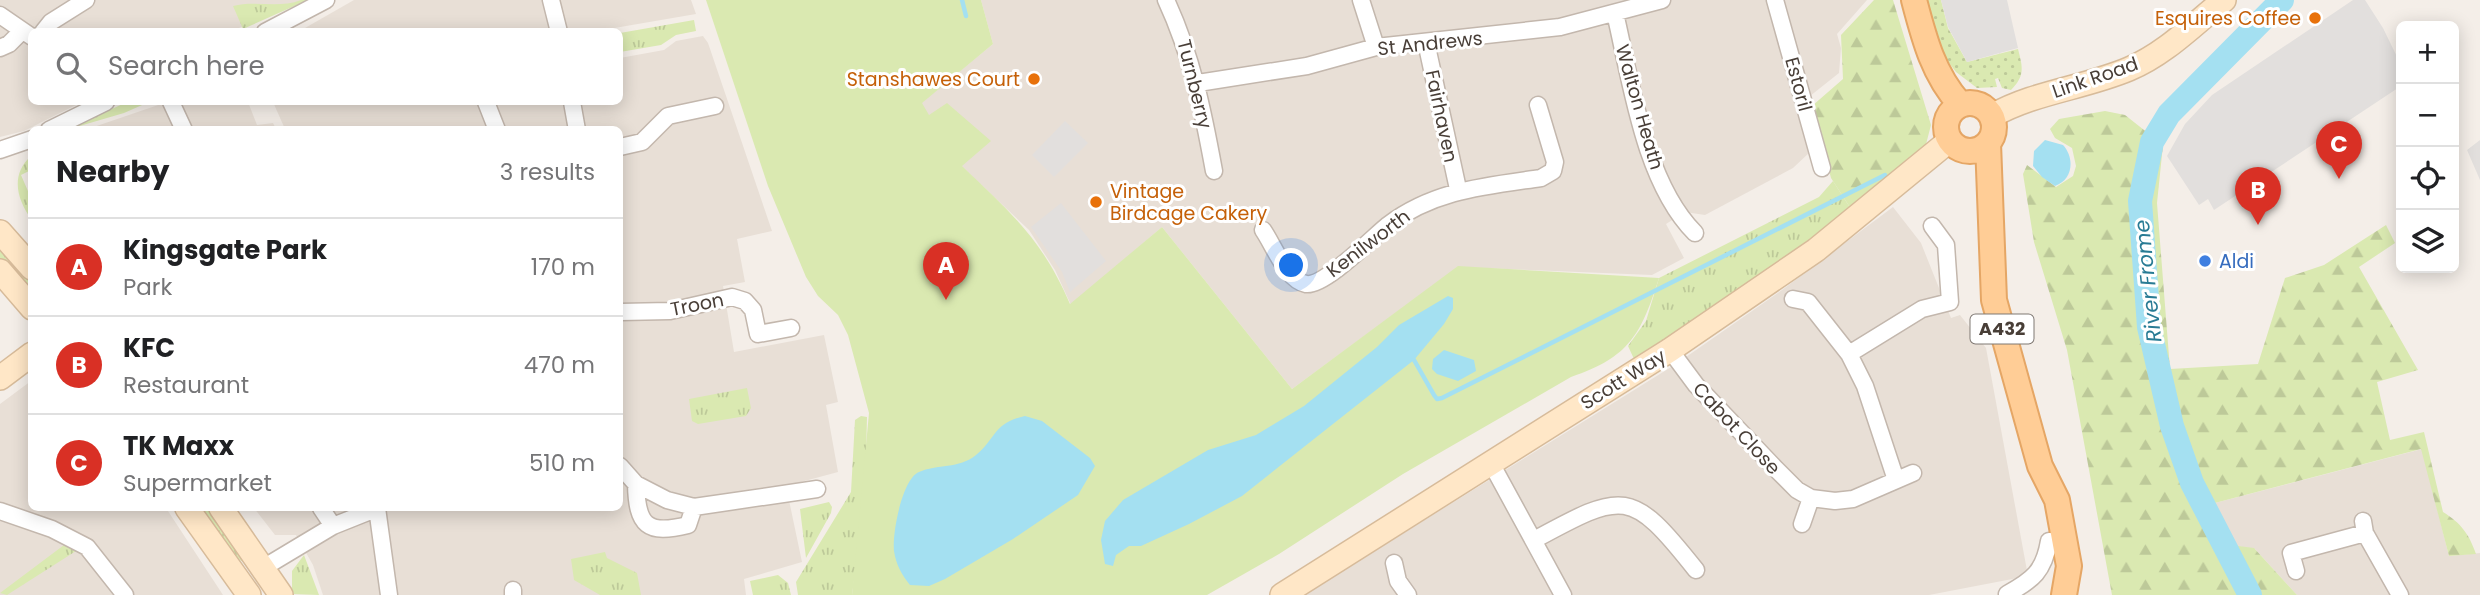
<!DOCTYPE html>
<html lang="en">
<head>
<meta charset="utf-8">
<style>
	body { margin:0; font-family:Poppins,sans-serif; background:#f2f2f2; color:#202124 }
	.controls { position:absolute; right:21px; top:21px; display:grid; overflow:hidden; border-radius:10px; box-shadow:0 4px 18px #0003 }
	.controls button { width:63px; height:63px; display:grid; place-items:center; padding:0; border:0; border-bottom:2px solid #e0e0e0; background:#fff; color:#202124; font:35px sans-serif }
	.you { position:absolute; left:1292px; top:266px; width:24px; height:24px; margin:-18px; border:5px solid #fff; border-radius:50%; background:#1a73e8; box-shadow:0 0 0 10px #1a73e833 }
	.badge { display:grid; place-items:center; width:46px; height:46px; border-radius:50%; background:#d93025; color:#fff; font-size:23px; font-weight:700 }
	.pin { position:absolute; translate:-50% -58px; filter:drop-shadow(0 2px 4px #0008) }
	.pin::after { content:''; position:absolute; top:37px; width:24px; height:21px; background:inherit; clip-path:polygon(0 0,100% 0,50% 100%) }
	.list { margin:0; padding:0; list-style:none }
	h2 { display:flex; justify-content:space-between; align-items:center; height:91px; margin:0; padding:0 28px; font-size:30px }
	h2 small { font-size:23px; font-weight:400; color:#757577 }
	.list li { display:grid; grid-template-columns:46px 1fr auto; gap:21px; align-items:center; box-sizing:border-box; height:98px; padding:0 28px; border-top:2px solid #e0e0e0 }
	.list b { display:block; font-size:26px; white-space:nowrap }
	.list p { margin:0; font-size:23px; white-space:nowrap; color:#757577 }
	.list em { font-size:23px; font-style:normal; color:#757577 }
	.icon { flex:none; width:38px; height:38px; fill:none; stroke:currentColor; stroke-width:2; stroke-linecap:round; stroke-linejoin:round }
	.map { position:relative; flex:none; width:2480px; height:595px; overflow:hidden }
	.search { position:absolute; background:#fff; box-shadow:0 4px 18px #0003; left:28px; top:28px; width:595px; height:77px; display:flex; align-items:center; gap:18px; box-sizing:border-box; padding:0 24px; border-radius:10px; color:#757577; font-size:26px }
	.panel { position:absolute; background:#fff; box-shadow:0 4px 18px #0003; left:28px; top:126px; width:595px; height:385px; border-radius:10px }
	.map>svg:first-child { display:block }
	.residential { fill:#e8dfd6 }
	.grass { fill:url(#grass-tufts) }
	.forest { fill:url(#forest-firs) }
	.park { fill:#dae9b1 }
	.garden { fill:url(#garden-dots) }
	.parking { fill:#e2dfdd }
	.water { fill:#a4e0f1 }
	.lines { fill:none; stroke-linecap:round; stroke-linejoin:round }
	.stream { stroke:#a4e0f1; stroke-width:4.5 }
	.river { stroke:#a4e0f1; stroke-width:24 }
	.street-casing { stroke:#c3b7ad; stroke-width:19 }
	.secondary-casing { stroke:#d7bb9a; stroke-width:26 }
	.primary-casing { stroke:#e5a665; stroke-width:28 }
	.street { stroke:#fff; stroke-width:16 }
	.secondary { stroke:#ffe7c7; stroke-width:23 }
	.primary { stroke:#ffcd96; stroke-width:24 }
	.food-dot { fill:#e8710a; stroke:#fff; stroke-width:2.5 }
	.shop-dot { fill:#3f7fe0; stroke:#fff; stroke-width:2.5 }
	.labels { text-anchor:middle; stroke-width:6; stroke-linejoin:round; paint-order:stroke }
	.shield { fill:#fff; stroke:#7f7873; stroke-width:2 }
	.shield-label { font-size:18px; font-weight:bold; fill:#483e37 }
	.food-label { font-size:19px; fill:#c56008; stroke:#fff; text-anchor:end }
	.street-label { font-size:19px; fill:#483e37; stroke:#fff }
	.shop-label { font-size:19px; fill:#366cbe; stroke:#fff; text-anchor:start }
	.water-label { font-size:21px; font-style:italic; fill:#287b94; stroke:#fff }
</style>
</head>
<body>
<div class="map">
<svg width="2480" height="595" viewBox="0 0 2480 595">
	<defs>
		<pattern id="grass-tufts" width="24" height="20" patternUnits="userSpaceOnUse" patternTransform="scale(1.75)"><rect width="24" height="20" fill="#dae9b1"/><path d="M3 7l-1-3M5 7V3M7 7l1-3M15 17l-1-3M17 17v-4M19 17l1-3" fill="none" stroke="#bdc999"/></pattern>
		<pattern id="forest-firs" width="22" height="20" patternUnits="userSpaceOnUse" patternTransform="scale(1.75)"><rect width="22" height="20" fill="#dae9b1"/><path d="M5 1l3.5 6h-7zM16 11l3.5 6h-7z" fill="#bdc999"/></pattern>
		<pattern id="garden-dots" width="8" height="8" patternUnits="userSpaceOnUse" patternTransform="scale(1.75)"><rect width="8" height="8" fill="#dae9b1"/><path d="M2 2h.1M6 6h.1" fill="none" stroke="#bdc999" stroke-width="1.8" stroke-linecap="round"/></pattern>
	</defs>
	<rect width="100%" height="100%" fill="#f4eee8"/>
	<path class="residential" d="M0,0H305L232,31L32,32V102H82L24,131L0,137Z
		M354,0H691L696,14L597,31L298,32Z
		M981,0H1867L1837,34L1841,48L1839,73L1795,108L1810,152L1793,168L1705,215L1685,212L1666,224L1684,258L1652,275L1458,267L1292,389L1162,227L1071,305L1055,270L1029,230L952,157L921,103L993,44Z
		M703,36L708,43L772,231L737,239L745,282L723,286L734,352L824,335L838,402L826,405L838,472L786,486L802,562L744,579L746,595H323L313,565L296,535H275L254,508H620V130L285,129L273,102H620V58L664,50L676,41Z
		M167,102H248L257,125L273,123L276,129L85,130Z
		M1893,207L1921,243L1951,318L1960,315L1986,348L2028,576L1929,595H1304L1676,364L1782,290Z
		M31,381L32,508H166L223,595H0V404Z
		M2422,449L2449,556L2480,553V595H2297L2255,549L2231,545L2211,504Z"/>
	<path class="grass" d="M301,0H308L243,29L233,6C255,0 278,9 301,0Z
		M694,20L696,31L676,35L661,45L620,52V33Z
		M127,102H149L124,113L66,130Z
		M31,156V170L21,175L31,198V219C17,199 10,175 31,156Z
		M1833,181L1851,209L1719,306L1634,359L1628,346L1646,321L1659,278L1819,197Z
		M0,241C17,259 31,274 31,299L0,260Z
		M747,388L751,408L746,416L698,424L692,421L689,399Z
		M861,416L867,417L865,499L852,595H798L796,582L851,492L855,420Z
		M829,502L832,507L831,513L806,558L800,509Z
		M201,508H211L248,565L235,557Z
		M64,545L76,551L7,595L0,593Z
		M605,552L607,558L637,573L641,595H600L574,580L571,559Z
		M304,555L319,595L292,594V571Z
		M778,575L788,583L791,595H753L750,581Z"/>
	<path class="forest" d="M1874,0H1893L1931,125L1924,152L1851,209L1831,178L1812,106L1843,79L1841,35Z
		M2105,111L2125,115L2163,145L2157,203L2170,369L2258,364L2285,278L2324,265L2386,225L2395,243L2359,267L2418,370L2377,382L2390,440L2424,432L2443,512C2461,523 2469,534 2476,554L2449,556L2421,449L2211,504L2231,545L2254,548L2297,595H2112L2067,350L2034,242L2023,174L2027,165L2056,187L2073,176L2076,166L2072,148L2055,138L2050,129L2059,119Z"/>
	<path class="park" d="M706,0H981L993,44L922,103L929,115L947,103L991,141L962,166C1012,214 1042,239 1070,304L1162,227L1292,389L1458,266L1659,278C1641,334 1630,357 1571,377L1403,474L1279,554L1207,595H852L869,413L848,335L838,315L818,296L806,277L768,186Z"/>
	<path class="garden" d="M1923,0H1941L1948,28L1967,62L2018,49C2023,68 2025,76 2011,90L2002,88L1998,78L1995,79L1997,87L1977,88L1956,72L1939,50Z"/>
	<path class="parking" d="M1941,0H2007L2018,48L1967,62L1948,27Z
		M2353,0H2365L2383,28L2401,65V86L2214,210L2208,199L2199,205L2167,156L2185,124L2212,95Z
		M1065,121L1088,143L1054,177L1032,155Z
		M2480,140V180L2467,150Z
		M1061,203L1106,261L1070,292L1062,272L1031,227Z"/>
	<path class="water" d="M2045,140L2063,145C2075,158 2073,180 2055,186L2042,177L2033,166L2034,151Z
		M1448,296L1453,298V309L1444,324L1414,360L1242,496L1189,524L1141,546H1129L1116,555L1113,566L1105,564L1101,540L1105,521L1123,500L1208,450L1256,435L1304,406L1377,347L1399,325Z
		M1444,350L1474,360L1476,371L1458,381L1437,374L1432,369L1433,359Z
		M1025,416L1042,421L1090,458L1095,466L1078,495L1013,539L945,579L929,586L910,585C902,575 896,565 894,551C892,534 902,479 919,472C937,464 959,469 976,455C996,439 993,423 1025,416Z"/>
	<g class="lines">
		<path class="stream" d="M962,0L966,16
			M1414,360L1434,395L1437,399L1442,398L1885,175"/>
		<path class="river" d="M2250,595L2192,483L2172,426L2149,327L2140,201L2152,142L2169,114L2282,0"/>
		<defs>
			<path id="street" d="M551,0L559,32
				M1166,0C1192,56 1203,111 1214,171
				M1361,0L1376,47
				M1775,0L1822,168
				M1615,13C1631,81 1644,182 1695,233
				M0,15L32,37
				M43,32L51,22L86,0
				M265,32L326,0
				M1426,42L1458,189
				M0,48L9,44L22,31
				M1198,83L1307,66L1376,47L1560,27L1662,0
				M171,102L184,130
				M486,102L497,130
				M572,102L577,130
				M49,130L106,102
				M620,147L642,142L668,116L715,106
				M0,150L32,139
				M1263,230C1273,244 1287,281 1306,284C1324,287 1373,237 1388,225C1434,190 1486,186 1541,178L1553,171L1555,162L1538,105
				M1793,299L1808,302L1849,354L1865,386L1896,480
				M620,312L670,311L732,297L745,301L753,310L758,334L791,328
				M1670,350L1696,385L1776,469L1797,490L1811,498L1835,501L1853,499L1913,473
				M1849,354L1922,309L1950,302L1946,245L1932,226
				M1491,463L1563,595
				M620,466L636,484L667,500L694,507L817,489
				M636,484C637,526 647,535 688,525L694,507
				M321,508L333,526
				M377,508L389,595
				M0,511L52,529L87,547L125,595
				M2363,521L2365,533L2400,595
				M1802,524L1811,498
				M1534,540C1624,491 1631,488 1696,570
				M1394,563L1398,581L1408,595
				M263,568L333,526L378,508
				M2296,571L2291,553L2365,533
				M513,590V595
				M2007,594C2033,580 2044,571 2049,541"/>
			<path id="secondary" d="M1992,116C2034,92 2084,88 2129,69C2165,54 2193,25 2224,0
				M0,232L32,268
				M0,271L32,308
				M0,378L32,354
				M187,508L249,595
				M221,508L281,595
				M1282,595L1670,350L1816,250L1949,141"/>
			<path id="primary" d="M1914,0C1924,38 1933,74 1960,104
				M1946 127a24 24 0 1 1 48 0a24 24 0 1 1-48 0Z
				M1988,143L1994,300L2040,466L2057,500L2069,566L2064,595"/>
		</defs>
		<use href="#street" class="street-casing"/>
		<use href="#secondary" class="secondary-casing"/>
		<use href="#primary" class="primary-casing"/>
		<use href="#street" class="street"/>
		<use href="#secondary" class="secondary"/>
		<use href="#primary" class="primary"/>
	</g>
	<g class="food-dot">
		<circle cx="2315" cy="18" r="7"/>
		<circle cx="1034" cy="79" r="7"/>
		<circle cx="1096" cy="202" r="7"/>
	</g>
	<circle class="shop-dot" cx="2205" cy="261" r="7"/>
	<g class="labels">
		<rect class="shield" x="1970.5" y="314.5" width="63" height="29" rx="5"/>
		<g class="shield-label">
			<text x="2002" y="335">A432</text>
		</g>
		<g class="food-label">
			<text x="2301" y="25">Esquires Coffee</text>
			<text x="1020" y="86">Stanshawes Court</text>
			<text x="1110" y="198" text-anchor="start">Vintage<tspan x="1110" dy="22">Birdcage Cakery</tspan></text>
		</g>
		<g class="street-label">
			<text transform="translate(1430 43) rotate(-6)" y="7">St Andrews</text>
			<text transform="translate(2095 77) rotate(-19)" y="7">Link Road</text>
			<text transform="translate(1195 84) rotate(76)" y="7">Turnberry</text>
			<text transform="translate(1799 84) rotate(75)" y="7">Estoril</text>
			<text transform="translate(1640 107) rotate(74)" y="7">Walton Heath</text>
			<text transform="translate(1442 116) rotate(78)" y="7">Fairhaven</text>
			<text transform="translate(1368 243) rotate(-37)" y="7">Kenilworth</text>
			<text transform="translate(697 304) rotate(-11)" y="7">Troon</text>
			<text transform="translate(1623 379) rotate(-32)" y="7">Scott Way</text>
			<text transform="translate(1737 428) rotate(47)" y="7">Cabot Close</text>
		</g>
		<g class="shop-label">
			<text x="2219" y="268">Aldi</text>
		</g>
		<g class="water-label">
			<text transform="translate(2148 281) rotate(-96)" y="7">River Frome</text>
		</g>
	</g>
</svg>
<div class="controls">
<button>+</button>
<button>−</button>
<button><svg class="icon" aria-label="locate" viewBox="0 0 24 24"><circle cx="12" cy="12" r="6"/><path d="M12 2v4M12 18v4M2 12h4M18 12h4"/></svg></button>
<button><svg class="icon" aria-label="layers" viewBox="0 0 24 24"><path d="M12 4l9 5-9 5-9-5zM3 14l9 5 9-5"/></svg></button>
</div>
<div class="you"></div>
<div class="pin badge" style="left:946px;top:300px">A</div>
<div class="pin badge" style="left:2258px;top:225px">B</div>
<div class="pin badge" style="left:2339px;top:179px">C</div>
<div class="search"><svg class="icon" aria-label="search" viewBox="0 0 24 24"><circle cx="10" cy="10" r="6"/><path d="M15 15l6 6"/></svg>Search here</div>
<section class="panel">
<h2>Nearby<small>3 results</small></h2>
<ul class="list">
<li><span class="badge">A</span><div><b>Kingsgate Park</b><p>Park</p></div><em>170 m</em></li>
<li><span class="badge">B</span><div><b>KFC</b><p>Restaurant</p></div><em>470 m</em></li>
<li><span class="badge">C</span><div><b>TK Maxx</b><p>Supermarket</p></div><em>510 m</em></li>
</ul>
</section>
</div>
</body>
</html>
